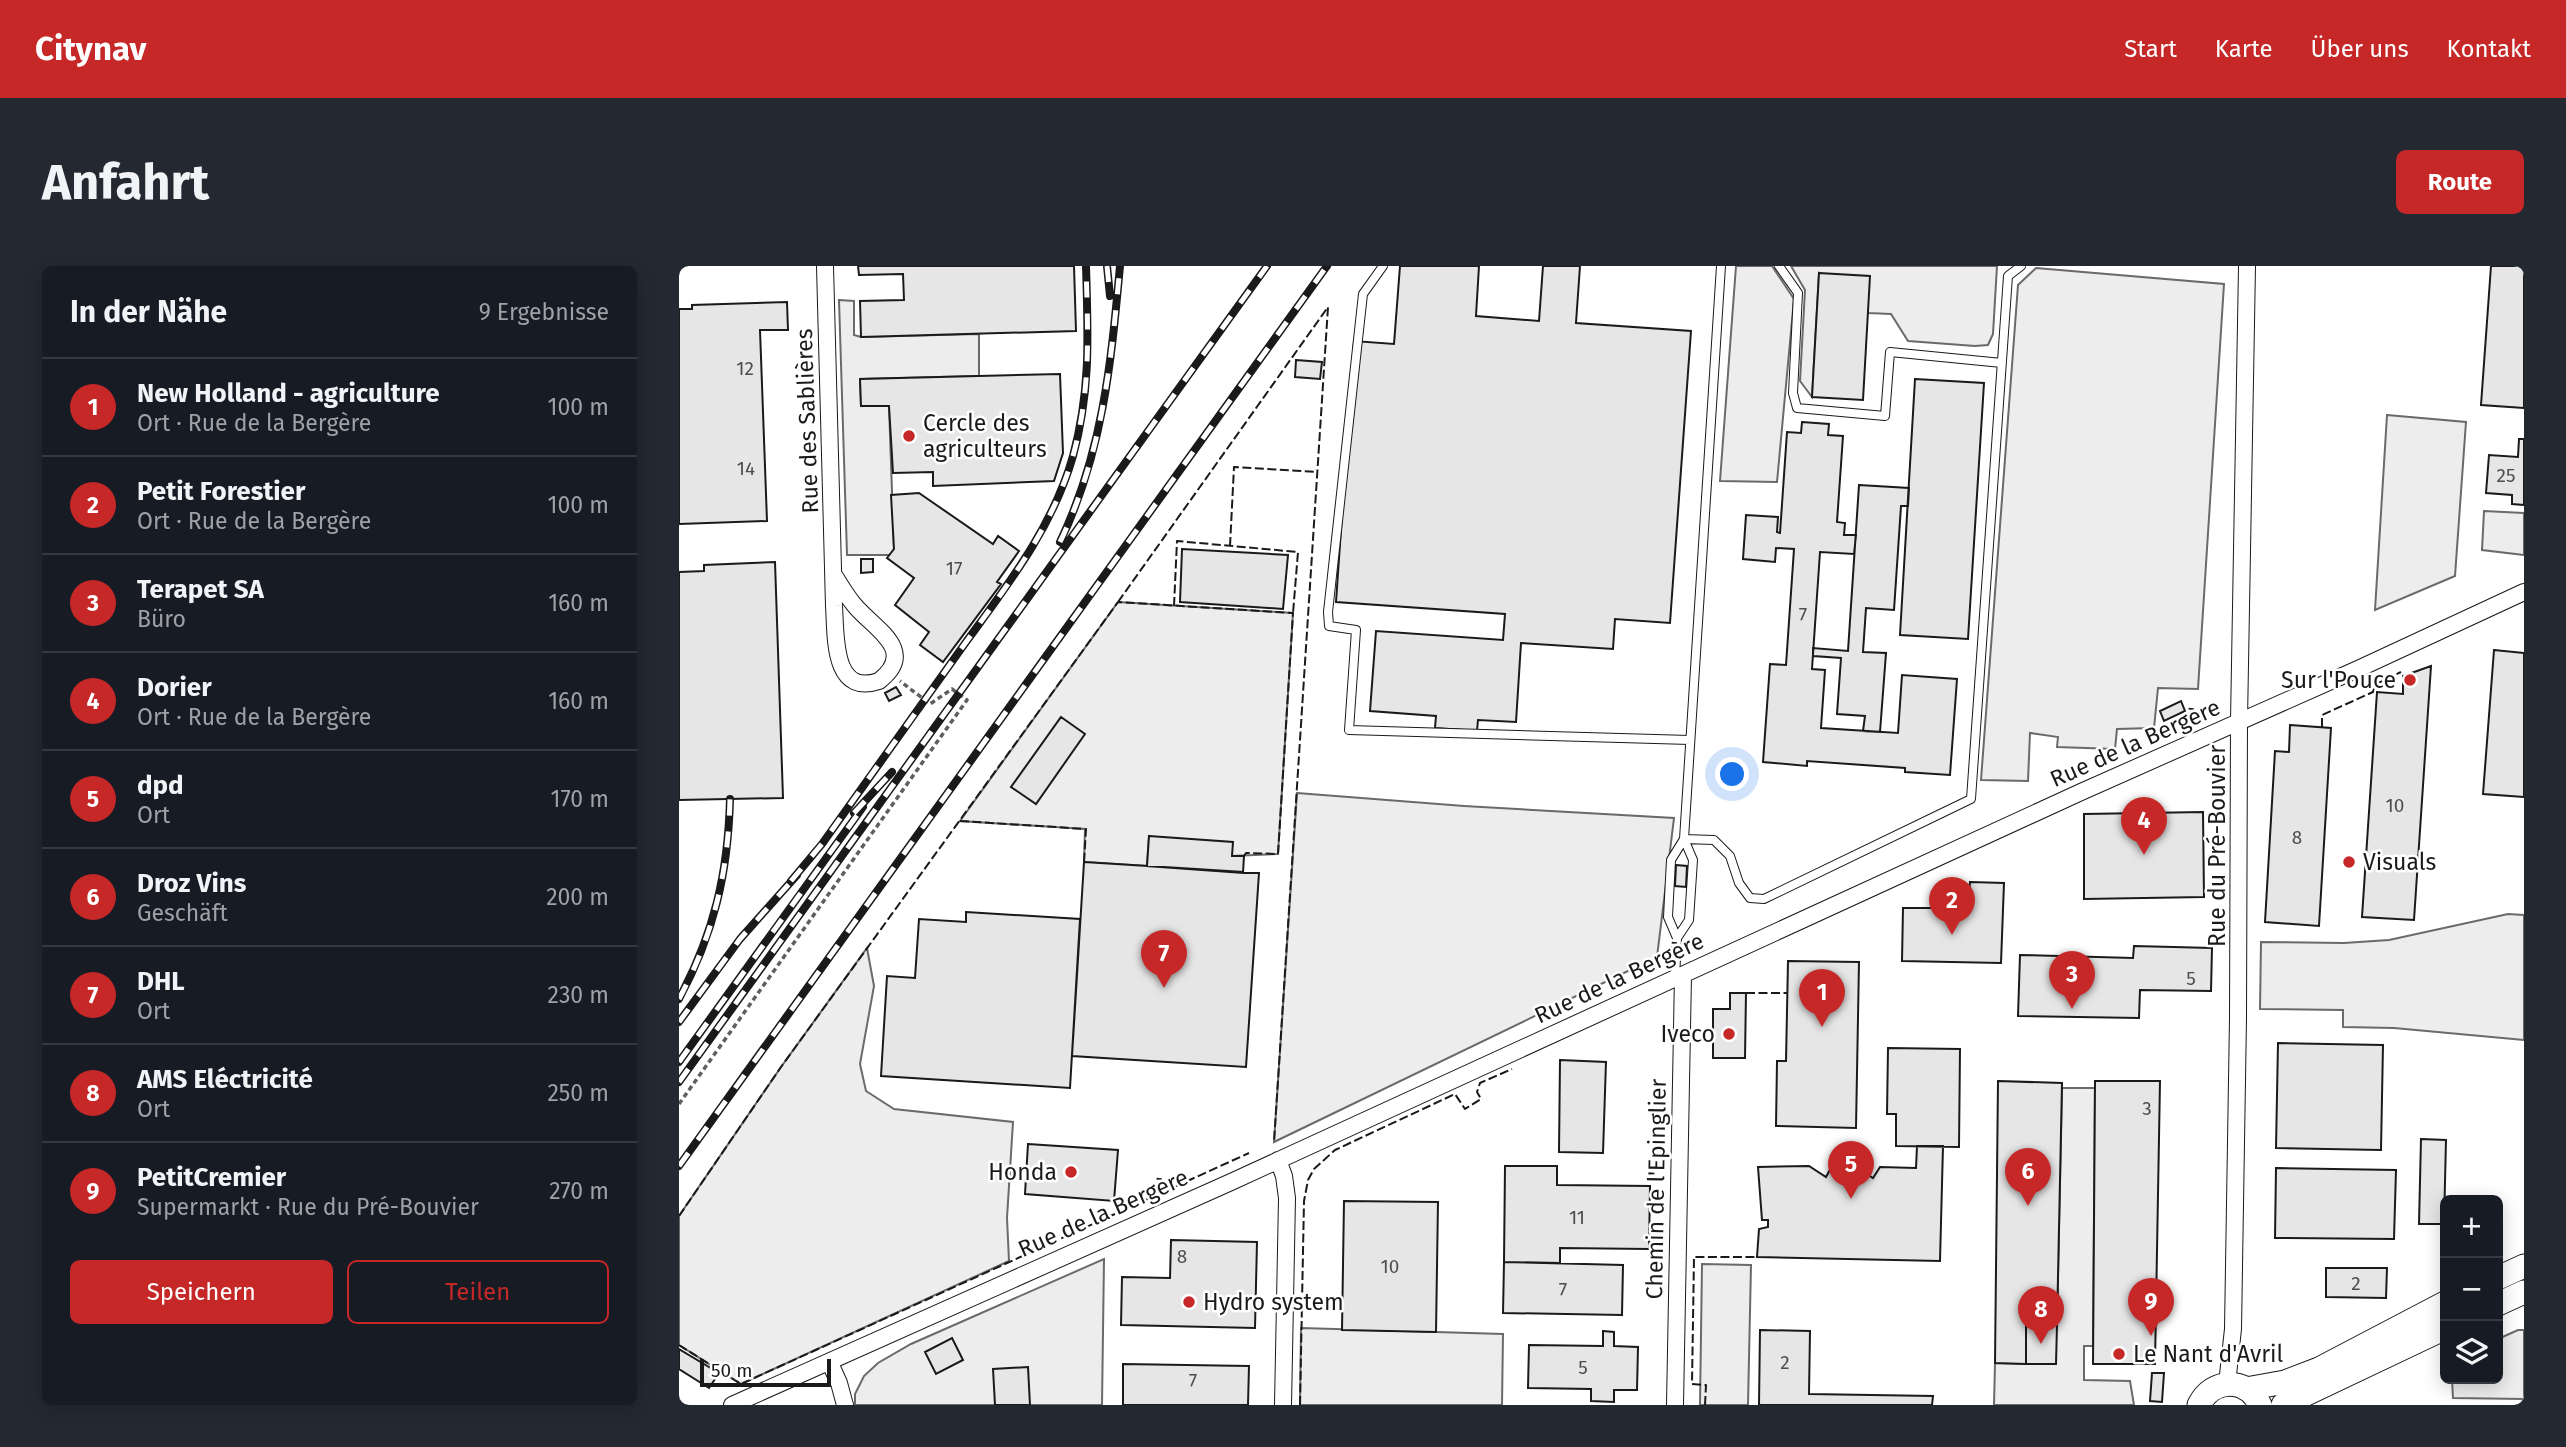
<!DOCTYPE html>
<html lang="de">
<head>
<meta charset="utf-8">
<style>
	body { margin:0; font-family:"Fira Sans",sans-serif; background:#242831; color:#f1f3f6 }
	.controls { position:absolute; right:21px; bottom:21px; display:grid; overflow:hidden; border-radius:10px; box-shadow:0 4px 18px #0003 }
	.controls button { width:63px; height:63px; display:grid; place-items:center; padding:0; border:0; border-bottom:2px solid #363941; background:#171b24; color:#f1f3f6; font:35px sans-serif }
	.scale { position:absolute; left:21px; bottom:18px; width:131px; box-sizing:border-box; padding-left:7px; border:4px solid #1a1a1a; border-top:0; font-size:19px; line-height:24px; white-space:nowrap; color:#1a1a1a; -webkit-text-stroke:5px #fff; paint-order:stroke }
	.you { position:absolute; left:1054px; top:509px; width:24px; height:24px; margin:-18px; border:5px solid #fff; border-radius:50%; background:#1a73e8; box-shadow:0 0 0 10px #1a73e833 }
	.badge { display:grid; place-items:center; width:46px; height:46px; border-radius:50%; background:#c62828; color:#fff; font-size:23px; font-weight:700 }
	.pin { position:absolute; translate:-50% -58px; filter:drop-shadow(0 2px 4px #0008) }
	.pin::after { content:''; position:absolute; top:37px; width:24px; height:21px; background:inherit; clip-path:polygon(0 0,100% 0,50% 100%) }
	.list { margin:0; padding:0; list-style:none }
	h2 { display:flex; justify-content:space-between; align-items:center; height:91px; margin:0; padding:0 28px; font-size:30px }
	h2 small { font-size:23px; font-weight:400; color:#9ea1a6 }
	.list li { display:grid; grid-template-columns:46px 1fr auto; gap:21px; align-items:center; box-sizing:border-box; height:98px; padding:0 28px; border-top:2px solid #363941 }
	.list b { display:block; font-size:26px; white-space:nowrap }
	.list p { margin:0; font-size:23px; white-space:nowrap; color:#9ea1a6 }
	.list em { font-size:23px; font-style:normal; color:#9ea1a6 }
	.actions { display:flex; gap:14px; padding:21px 28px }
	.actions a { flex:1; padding:16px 0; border:2px solid #c62828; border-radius:10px; text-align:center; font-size:24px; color:#c62828 }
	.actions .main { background:#c62828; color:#fff }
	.icon { flex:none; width:38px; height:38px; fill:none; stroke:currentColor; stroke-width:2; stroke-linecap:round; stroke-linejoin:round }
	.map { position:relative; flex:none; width:1845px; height:1139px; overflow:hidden; border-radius:10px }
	header { display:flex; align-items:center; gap:42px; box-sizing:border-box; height:98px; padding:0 35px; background:#c62828; color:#fff }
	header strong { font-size:33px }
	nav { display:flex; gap:38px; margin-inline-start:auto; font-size:24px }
	.intro { display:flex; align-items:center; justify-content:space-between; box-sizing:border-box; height:168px; padding:0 42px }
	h1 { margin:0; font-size:49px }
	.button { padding:18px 32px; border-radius:10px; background:#c62828; color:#fff; font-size:24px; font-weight:700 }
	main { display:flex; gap:42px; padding:0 42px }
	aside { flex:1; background:#171b24; border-radius:10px; box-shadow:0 4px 18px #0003 }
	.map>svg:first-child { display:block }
	.built { fill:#ededed; stroke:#6a6a6a; stroke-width:2 }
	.building { fill:#e6e6e6; stroke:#1a1a1a; stroke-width:2 }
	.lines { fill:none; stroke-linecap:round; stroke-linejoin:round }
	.lane-casing { stroke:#1a1a1a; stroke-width:10 }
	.street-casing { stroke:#1a1a1a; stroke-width:18 }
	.secondary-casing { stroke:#1a1a1a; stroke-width:25 }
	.path { stroke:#5f5f5f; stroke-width:3.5; stroke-dasharray:5 3.5; stroke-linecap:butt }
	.lane { stroke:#fff; stroke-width:8 }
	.street { stroke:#fff; stroke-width:16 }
	.secondary { stroke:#fff; stroke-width:23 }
	.rail-casing { stroke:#1a1a1a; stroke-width:8 }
	.rail { stroke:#fff; stroke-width:5; stroke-dasharray:16; stroke-linecap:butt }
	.fence { stroke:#1a1a1a; stroke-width:2; stroke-dasharray:9 3.5; stroke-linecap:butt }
	.poi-dot { fill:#c62828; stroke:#fff; stroke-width:2.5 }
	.labels { text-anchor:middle; stroke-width:5; stroke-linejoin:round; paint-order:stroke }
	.number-label { font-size:19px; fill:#4d4d4d }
	.street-label { font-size:23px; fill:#1a1a1a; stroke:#fff }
	.poi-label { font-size:23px; fill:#1a1a1a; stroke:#fff; text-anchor:start }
</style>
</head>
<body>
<header>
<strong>Citynav</strong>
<nav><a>Start</a><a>Karte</a><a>Über uns</a><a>Kontakt</a></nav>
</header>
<div class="intro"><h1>Anfahrt</h1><a class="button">Route</a></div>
<main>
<aside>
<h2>In der Nähe<small>9 Ergebnisse</small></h2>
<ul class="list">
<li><span class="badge">1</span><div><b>New Holland - agriculture</b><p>Ort · Rue de la Bergère</p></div><em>100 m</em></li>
<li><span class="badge">2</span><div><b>Petit Forestier</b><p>Ort · Rue de la Bergère</p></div><em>100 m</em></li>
<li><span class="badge">3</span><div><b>Terapet SA</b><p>Büro</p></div><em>160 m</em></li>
<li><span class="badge">4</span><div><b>Dorier</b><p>Ort · Rue de la Bergère</p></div><em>160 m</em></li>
<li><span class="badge">5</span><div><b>dpd</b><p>Ort</p></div><em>170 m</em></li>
<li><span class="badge">6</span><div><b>Droz Vins</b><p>Geschäft</p></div><em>200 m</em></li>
<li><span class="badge">7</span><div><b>DHL</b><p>Ort</p></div><em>230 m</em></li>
<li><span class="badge">8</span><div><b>AMS Eléctricité</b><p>Ort</p></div><em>250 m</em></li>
<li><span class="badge">9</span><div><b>PetitCremier</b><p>Supermarkt · Rue du Pré-Bouvier</p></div><em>270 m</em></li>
</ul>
<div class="actions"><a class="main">Speichern</a><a>Teilen</a></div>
</aside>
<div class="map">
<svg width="1845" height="1139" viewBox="0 0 1845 1139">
	<rect width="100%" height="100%" fill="#fff"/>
	<path class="built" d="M1057,0H1093L1115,33L1098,216L1041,215Z
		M1112,0H1318L1314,68L1309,79L1296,80L1229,75L1212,48L1189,47L1140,7L1133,131L1121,115L1126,24Z
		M1357,2L1545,18L1519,423L1479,422L1475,462L1438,463L1436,483L1378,481L1379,471L1351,467L1349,515L1302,514L1339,19Z
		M160,34L175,35V69L182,71L300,68V110L181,113L182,140H210L215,283L211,289H168Z
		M1708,149L1787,156L1776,310L1696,344Z
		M1805,245L1845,247V289L1803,284Z
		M439,336L614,347L599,588L553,590L470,570L468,600L405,596L406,563L281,555Z
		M618,527L785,540L995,552L978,691L595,876Z
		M1829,648L1845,649V774L1715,762L1664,761V744L1581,743L1582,676L1665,677L1710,674Z
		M188,682L195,720L181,798L187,825L215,843L334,856L328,952L330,995L62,1118L0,1079V950L102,801Z
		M1383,822H1416L1414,1080H1405V1114L1451,1115L1455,1139H1315L1316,1097L1347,1098V1059H1378Z
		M425,993L423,1139H176V1128L185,1110L199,1097L232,1078Z
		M1023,998L1072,999L1069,1139H1021Z
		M622,1062L824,1068L823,1139H621Z
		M1839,1064H1845V1133L1774,1132L1773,1113H1819V1073Z"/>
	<path class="building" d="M179,0H395L397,65L182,71L181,35L225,34L224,8L180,9Z
		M721,0H800L797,50L860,55L864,0H901L897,57L1012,65L991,357L936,353L934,383L842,377L837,456L799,454L798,465L756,462L757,450L691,445L697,365L824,374L826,348L657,336L675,75L715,78Z
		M1812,0H1845V142L1802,139Z
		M1140,7L1191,10L1184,134L1133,131Z
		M108,36L109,64H81L88,255L0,258V43H13V39Z
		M617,94L643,96L641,113L616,111Z
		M381,108L384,187L375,215L254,220V206L214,207L210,140H182L181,113Z
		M1236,113L1305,117L1289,373L1221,369Z
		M1123,156L1150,158L1149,169L1164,170L1158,256L1166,257L1165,269H1177L1175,288L1141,286L1133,403L1146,404L1142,462L1219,467L1223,409L1278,413L1271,509L1226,506V502L1128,495V500L1084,496L1091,398L1107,399L1115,283L1097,282L1096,296L1064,293L1067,249L1099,251L1098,266L1101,267L1108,166L1122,167Z
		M1840,173H1845V239L1833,238V229L1807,227L1810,189L1839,191Z
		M1180,219L1230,222L1229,240H1222L1215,344L1187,342L1184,386L1207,387L1201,466L1184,465L1186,450L1158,448L1162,392L1134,390V382L1169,385Z
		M240,227L314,278L319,270L340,285L318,316L322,318L264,396L241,379L250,366L216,339L235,312L208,292L215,283L212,229Z
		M503,283L609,289L604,343L501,336Z
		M182,293H194V306L182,307Z
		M96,296L104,532L0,534V306L25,305V299Z
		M1815,384L1845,387V531L1804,528Z
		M1752,400L1735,654L1683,651L1698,426L1724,428V410Z
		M217,421L222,429L210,435L206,427Z
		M1502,435L1506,445L1485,455L1481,445Z
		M382,451L406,468L357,538L332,521Z
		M1611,459L1652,462L1640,660L1586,656L1596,485L1610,486Z
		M1524,546L1525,631L1405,633V548Z
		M470,570L554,576L553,590H565L564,607L468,600Z
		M405,596L580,607L567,801L393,790Z
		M997,599L1008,600L1007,621L996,620Z
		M1291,616L1325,617L1322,697L1223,695L1224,642H1257V626L1290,627Z
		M287,646L401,653L391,822L202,810L208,710L236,712L240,653L287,656Z
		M1455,680L1533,682L1532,725L1461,724L1460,752L1339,750L1341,689L1454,692Z
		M1109,695L1180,696L1177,862L1097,860L1098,795H1107Z
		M1051,727H1067L1066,792H1034V743H1051Z
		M1599,777L1704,779L1702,884L1597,882Z
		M1209,782L1281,783L1280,881L1217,880V848H1208Z
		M881,794L927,796L924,887L880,886Z
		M1319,815L1383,817L1378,1059H1347V1098L1316,1097Z
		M1416,815H1481L1476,1098H1414Z
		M1742,873L1767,874L1765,958H1740Z
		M349,878L439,884L435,935L346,928Z
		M1238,880H1264L1261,995L1078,991L1080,963L1089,961V954H1083L1079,901L1130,900L1147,911L1153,900L1171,911L1177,901L1194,912L1201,901L1237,902Z
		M826,900H878V919L971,920L970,983L881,982V997L825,996Z
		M1597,902L1717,904L1715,973L1596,972Z
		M665,935L759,936L757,1066L663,1064Z
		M492,974L578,976L576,1062L442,1059L443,1011L491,1012Z
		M825,996L944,999L943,1049L824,1047Z
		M1647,1002H1708L1707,1032L1647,1031Z
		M1347,1059H1378L1377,1098H1347Z
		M1081,1064L1131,1065L1130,1128L1254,1130L1253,1139H1080Z
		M924,1065L935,1066V1080L959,1081L958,1124H935V1136L912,1135V1123L849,1122L850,1079L924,1080Z
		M273,1072L284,1094L257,1108L246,1086Z
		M0,1083L40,1107L30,1122L0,1103Z
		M444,1098L570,1100L569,1139H444Z
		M349,1101L351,1139H316L314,1103Z
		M1473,1107H1485L1483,1136L1471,1135Z"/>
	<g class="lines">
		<defs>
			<path id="lane" d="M704,0L684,28L649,346L650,360L677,364L670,464L1011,474
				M1100,0L1119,27L1114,127L1118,142L1206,150L1211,86L1323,97
				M1005,573L1035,574L1051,590L1060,617L1071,632L1085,633L1292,533L1329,10L1342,0
				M998,672L989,651L992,594L1005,573
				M996,712L998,672L1010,654L1014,594L1005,573L1042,0"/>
			<path id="street" d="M146,0L155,340C157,369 153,431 200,415C239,385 196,363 177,341C168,331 162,320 155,309
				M599,894L605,910L608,932L604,1139
				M151,1097L160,1117L166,1139
				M1548,1118L1554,1063L1559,752L1560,455L1568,0
				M53,1139L552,916L1402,526L1679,403L1845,326
				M996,1139L1004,709"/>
			<path id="secondary" d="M1819,1012L1845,1000
				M1819,1038L1845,1026
				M1567,1123L1606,1116L1640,1103L1766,1037
				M1520,1139C1533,1112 1568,1111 1581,1139
				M1604,1139L1766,1062"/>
		</defs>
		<use href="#lane" class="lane-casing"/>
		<use href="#street" class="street-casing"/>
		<use href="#secondary" class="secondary-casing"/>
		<path class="path" d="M0,838L288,434L273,423L251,438L221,415"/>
		<use href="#lane" class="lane"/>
		<use href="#street" class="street"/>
		<use href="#secondary" class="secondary"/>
		<defs>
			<path id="rail" d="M428,0L431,30
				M381,276C424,186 432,97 441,0
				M175,547L213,506
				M112,615L143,578C189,513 236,448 282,383C326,322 373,264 394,190C412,124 409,68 407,0
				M0,733C35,667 49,608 51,533
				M0,756L61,673L118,609
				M0,796L184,541
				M0,816L588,0
				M0,900L648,0"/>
		</defs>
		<use href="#rail" class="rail-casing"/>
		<use href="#rail" class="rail"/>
		<path class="fence" d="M551,280L555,201L639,206
			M439,336L649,41L595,876
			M495,340L498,275L619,286L614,347
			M1643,461V449L1694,426L1695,419L1722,406
			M281,555L407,563L405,596
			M1067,727H1108
			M0,950L102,801L439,336L614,347L599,588L567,587L565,590
			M0,1079L62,1118L570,887
			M621,1139L625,935L629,914L635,903L656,884L776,828L786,843L802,833L798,826L801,817L833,803
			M1026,1139L1027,1119L1013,1118L1015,991H1078"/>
	</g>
	<g class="poi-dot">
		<circle cx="230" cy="170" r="7"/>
		<circle cx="1731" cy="414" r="7"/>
		<circle cx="1670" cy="596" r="7"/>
		<circle cx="1050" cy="768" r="7"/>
		<circle cx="392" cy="906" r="7"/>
		<circle cx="510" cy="1036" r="7"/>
		<circle cx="1440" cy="1088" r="7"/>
	</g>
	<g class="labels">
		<g class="number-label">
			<text x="66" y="109">12</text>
			<text x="67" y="209">14</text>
			<text x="1827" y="216">25</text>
			<text x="275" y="309">17</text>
			<text x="1124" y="355">7</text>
			<text x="1716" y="546">10</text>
			<text x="1618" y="578">8</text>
			<text x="1512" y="719">5</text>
			<text x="1468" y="849">3</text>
			<text x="898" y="958">11</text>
			<text x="503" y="997">8</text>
			<text x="711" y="1007">10</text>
			<text x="1677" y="1024">2</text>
			<text x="884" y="1030">7</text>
			<text x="1106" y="1103">2</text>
			<text x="904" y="1108">5</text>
			<text x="514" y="1121">7</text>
		</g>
		<g class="street-label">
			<text transform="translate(128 155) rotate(-92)" y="8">Rue des Sablières</text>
			<text transform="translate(1456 477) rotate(-24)" y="8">Rue de la Bergère</text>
			<text transform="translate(1538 580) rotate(-90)" y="8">Rue du Pré-Bouvier</text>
			<text transform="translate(940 712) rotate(-25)" y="8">Rue de la Bergère</text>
			<text transform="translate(977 923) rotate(-89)" y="8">Chemin de l'Epinglier</text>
			<text transform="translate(424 947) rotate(-24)" y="8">Rue de la Bergère</text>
		</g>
		<g class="poi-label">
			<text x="244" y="165">Cercle des<tspan x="244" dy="26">agriculteurs</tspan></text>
			<text x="1717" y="422" text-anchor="end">Sur l'Pouce</text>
			<text x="1684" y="604">Visuals</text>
			<text x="1036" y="776" text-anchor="end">Iveco</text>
			<text x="378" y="914" text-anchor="end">Honda</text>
			<text x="524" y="1044">Hydro system</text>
			<text x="1454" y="1096">Le Nant d'Avril</text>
		</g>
	</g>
</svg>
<div class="controls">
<button>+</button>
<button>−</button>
<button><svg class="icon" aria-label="layers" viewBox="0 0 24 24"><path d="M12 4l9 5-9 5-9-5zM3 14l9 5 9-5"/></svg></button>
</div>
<div class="scale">50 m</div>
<div class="you"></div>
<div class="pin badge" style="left:1143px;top:761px">1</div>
<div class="pin badge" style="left:1273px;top:669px">2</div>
<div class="pin badge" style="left:1393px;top:743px">3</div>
<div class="pin badge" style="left:1465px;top:589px">4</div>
<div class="pin badge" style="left:1172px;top:933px">5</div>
<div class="pin badge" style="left:1349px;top:940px">6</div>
<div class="pin badge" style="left:485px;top:722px">7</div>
<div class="pin badge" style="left:1362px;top:1078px">8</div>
<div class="pin badge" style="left:1472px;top:1070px">9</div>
</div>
</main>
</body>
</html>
